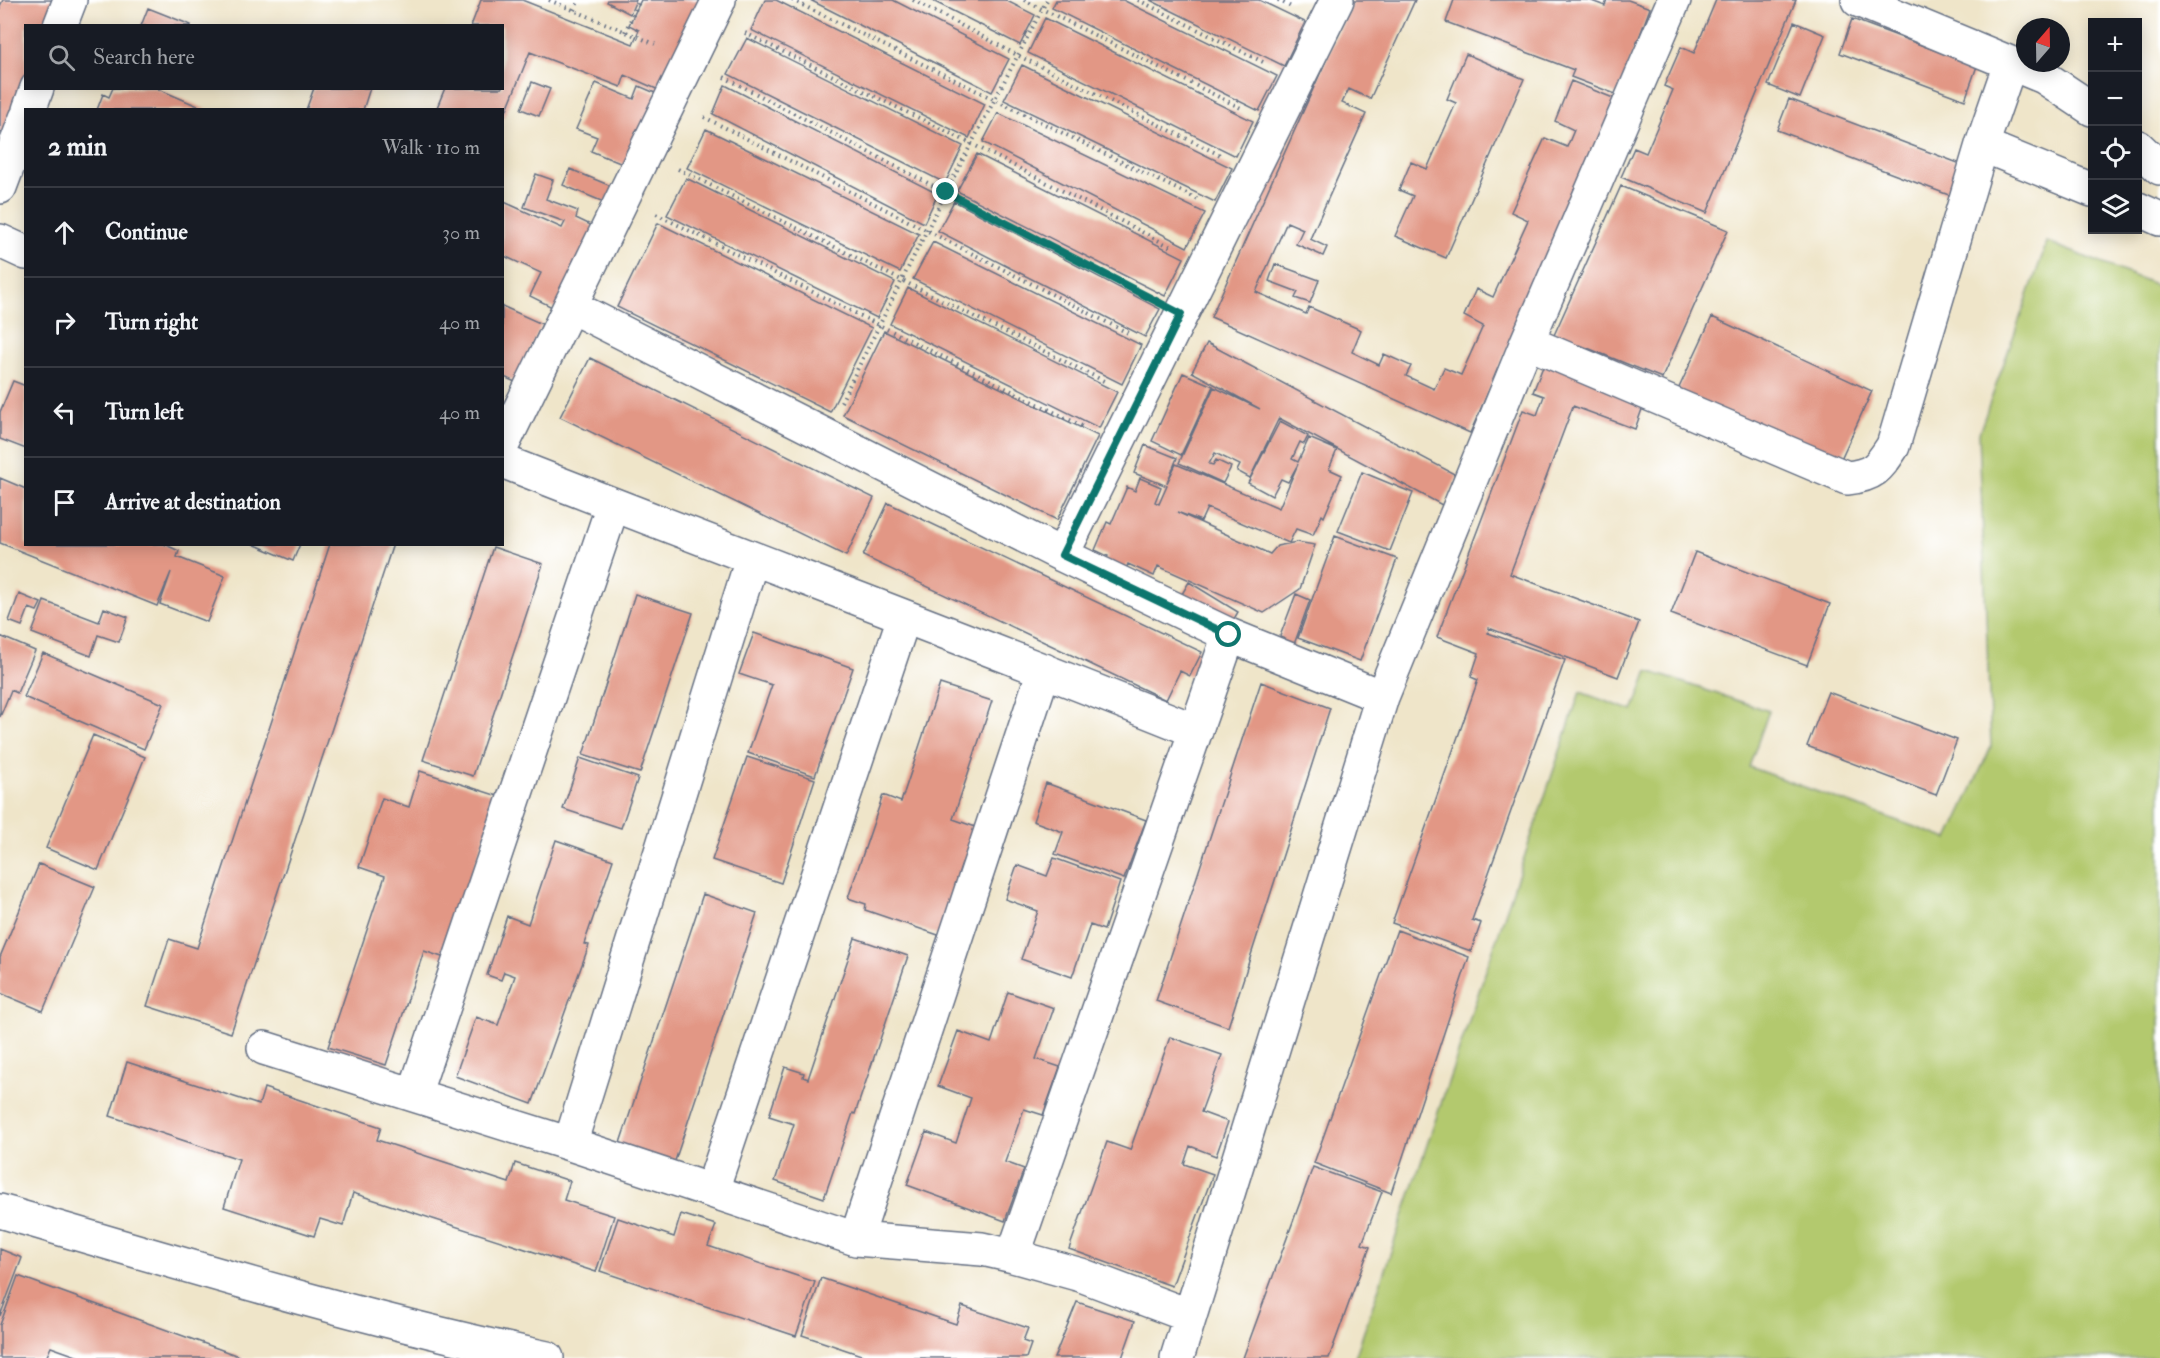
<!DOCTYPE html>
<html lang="en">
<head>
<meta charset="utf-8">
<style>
	body { margin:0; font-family:"IM FELL Double Pica",serif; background:#20242c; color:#f1f3f6 }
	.controls { position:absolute; right:18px; top:18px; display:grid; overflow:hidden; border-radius:0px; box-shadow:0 3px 15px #0003 }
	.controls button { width:54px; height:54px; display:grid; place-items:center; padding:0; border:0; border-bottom:2px solid #363941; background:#171b24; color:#f1f3f6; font:30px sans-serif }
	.compass { position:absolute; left:2016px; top:18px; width:54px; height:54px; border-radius:50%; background:#171b24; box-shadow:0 3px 15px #0003; rotate:20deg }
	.stop { position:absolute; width:18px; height:18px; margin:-14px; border:4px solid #0f766e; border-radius:50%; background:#fff }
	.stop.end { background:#0f766e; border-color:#fff; box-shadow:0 2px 6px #0008 }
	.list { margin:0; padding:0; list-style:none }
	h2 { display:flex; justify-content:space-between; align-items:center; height:78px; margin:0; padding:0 24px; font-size:26px }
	h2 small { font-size:20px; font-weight:400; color:#9ea1a6 }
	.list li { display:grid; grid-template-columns:39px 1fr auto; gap:18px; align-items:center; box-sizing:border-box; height:90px; padding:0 24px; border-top:2px solid #363941 }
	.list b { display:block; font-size:22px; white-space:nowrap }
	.list em { font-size:20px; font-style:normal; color:#9ea1a6 }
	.icon { flex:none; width:33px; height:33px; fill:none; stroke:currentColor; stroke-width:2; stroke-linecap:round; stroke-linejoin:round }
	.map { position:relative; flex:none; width:2160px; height:1358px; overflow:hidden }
	.search { position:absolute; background:#171b24; box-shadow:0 3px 15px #0003; left:24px; top:24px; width:480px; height:66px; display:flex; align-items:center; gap:15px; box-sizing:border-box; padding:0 21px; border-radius:0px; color:#9ea1a6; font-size:22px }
	.panel { position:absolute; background:#171b24; box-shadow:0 3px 15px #0003; left:24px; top:108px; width:480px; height:438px; border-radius:0px }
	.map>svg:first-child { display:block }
	.green { fill:#b3c96e; stroke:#677c66; stroke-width:1.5 }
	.building { fill:#e29785 }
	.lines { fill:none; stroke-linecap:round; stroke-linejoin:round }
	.minor-casing { stroke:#656f83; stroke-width:36 }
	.path { stroke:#656f83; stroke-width:4; stroke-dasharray:1.5 4.5; stroke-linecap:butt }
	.minor { stroke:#fff; stroke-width:33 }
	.route { stroke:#0f766e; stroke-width:8 }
</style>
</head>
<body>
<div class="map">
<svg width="2160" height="1358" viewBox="0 0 2160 1358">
	<rect width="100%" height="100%" fill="#fff"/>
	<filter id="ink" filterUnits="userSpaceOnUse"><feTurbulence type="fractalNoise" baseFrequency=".0167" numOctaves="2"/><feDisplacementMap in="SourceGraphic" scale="12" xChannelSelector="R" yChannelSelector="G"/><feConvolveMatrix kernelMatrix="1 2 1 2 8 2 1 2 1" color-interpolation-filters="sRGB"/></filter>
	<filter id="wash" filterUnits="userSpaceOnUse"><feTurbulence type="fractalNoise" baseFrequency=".008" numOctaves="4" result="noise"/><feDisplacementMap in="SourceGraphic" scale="24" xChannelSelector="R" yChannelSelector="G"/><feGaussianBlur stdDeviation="1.35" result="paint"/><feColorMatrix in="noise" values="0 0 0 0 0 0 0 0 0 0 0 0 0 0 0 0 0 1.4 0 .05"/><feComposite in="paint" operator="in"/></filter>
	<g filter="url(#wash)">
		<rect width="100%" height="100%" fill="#efe5c9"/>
		<path class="green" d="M2047,242L2160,286V1358H1355L1580,692L1633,711L1648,671L1769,711L1749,767L1948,839L1991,747L1979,433Z"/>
		<g id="blocks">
			<path class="building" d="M3,0H60L43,26H26V75L4,134L0,132V6Z
				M481,0H522L633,44L639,30L629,25L641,0H704L661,91L625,75L621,87L530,52L503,119L502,110H436L445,88H502V26H471Z
				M608,0H636L630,14L607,2Z
				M765,0H776L985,104L969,138L751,30Z
				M810,0H893L1009,59L992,92Z
				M931,0H1005L1035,15L1020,45Z
				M1056,0H1123L1277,76L1259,111L1052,8Z
				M1150,0H1259L1305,22L1284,66Z
				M1353,0H1415L1370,99L1349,89L1342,103L1366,114L1310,239L1327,247L1323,256L1296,244L1303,229L1287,222L1256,292L1306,314L1309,307L1361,330L1352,352L1379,365L1384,354L1411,366L1406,376L1434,389L1444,368L1461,375L1483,326L1464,316L1476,289L1493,297L1528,220L1511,212L1545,138L1567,147L1574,130L1555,121L1571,81L1618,100L1470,433L1211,317Z
				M1454,0H1589L1605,6L1607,0H1628L1650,8L1618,95L1571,77L1574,70L1446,22Z
				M1716,0H1796L1707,213L1621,177L1634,148L1646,153L1673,90L1664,86L1681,47L1694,53Z
				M148,8L191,25V26H141Z
				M1045,18L1253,121L1236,156L1028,53Z
				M1852,19L1977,66L1965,100L1840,53Z
				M1794,22L1825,35L1800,98L1768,85Z
				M747,38L963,146L945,183L728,74Z
				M1466,54L1524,79L1446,258L1395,236L1413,196L1399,190L1411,162L1427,169L1456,103L1447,99Z
				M1022,65L1232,168L1215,202L1004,100Z
				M532,82L550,89L539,116L521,109Z
				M596,83L634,99L639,86L662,96L632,168L591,151L597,137L576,129Z
				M725,85L938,194L924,223L713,114Z
				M113,88H156L207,110H97L103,94L109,97Z
				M314,88H370L363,110H306Z
				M1789,99L1966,166L1954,197L1777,130Z
				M998,113L1205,213L1187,247L983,142Z
				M706,129L919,234L900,272L687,168Z
				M977,154L1184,258L1165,296L957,191Z
				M570,169L618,189L611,205L563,185Z
				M536,174L553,180L546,199L578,211L576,218L597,228L558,310L530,296L541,273L502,255V201L562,228L565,222L524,207Z
				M686,178L895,282L877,318L667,215Z
				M1621,186L1728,230L1662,378L1580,345L1576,355L1550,344Z
				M954,201L1160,309L1145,337L938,231Z
				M658,223L872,328L830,412L617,307Z
				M933,242L1141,345L1122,384L913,279Z
				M1275,264L1319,280L1310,303L1295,298L1298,292L1269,281Z
				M908,288L1117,392L1099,428L890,324Z
				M502,306L542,324L515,382L502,376Z
				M1712,317L1872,391L1840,461L1677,392Z
				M884,331L1098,436L1057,520L843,415Z
				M1207,343L1458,476L1442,505L1279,418L1250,478L1237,471L1240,465L1215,453L1209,464L1213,465L1216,460L1231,467L1223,483L1179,463L1214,387L1260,409L1192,372Z
				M590,358L874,498L846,556L560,417Z
				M1546,359L1646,398L1635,429L1573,406L1510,574L1639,622L1618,677L1489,628L1488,633L1565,660L1472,920L1481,923L1471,951L1392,923L1478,680L1471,677L1479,653L1437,637L1523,410L1537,415L1544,396L1533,392Z
				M1183,373L1213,386L1181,455L1152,441Z
				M13,381L26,386V449L0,439V412Z
				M1280,421L1308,436L1304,444L1300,442L1292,459L1298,462L1309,438L1337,450L1329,469L1342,475L1324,517L1322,515L1313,535L1296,529L1289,543L1207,508L1201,521L1177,512L1270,554L1277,546L1297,542L1315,545L1300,589L1264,613L1158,566L1154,576L1128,564L1125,571L1105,562L1108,556L1095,550L1107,522L1111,524L1127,487L1135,491L1140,478L1161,487L1155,502L1159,504L1167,486L1134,473L1145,445L1177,458L1167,483L1176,464L1279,508L1298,464L1288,482L1281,479L1272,496L1248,483Z
				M1362,472L1413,493L1390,551L1338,531Z
				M0,478L26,489V544H164L179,551L177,557L225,576L207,622L160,604L171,572L157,606L0,543Z
				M888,503L1202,652L1190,676L1180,671L1166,700L863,556Z
				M1335,536L1397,559L1360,661L1298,638Z
				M253,544H300L293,561Z
				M330,544H393L231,1033L147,1006L169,939L197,948Z
				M493,547L543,564L473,776L423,760Z
				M1695,552L1830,604L1807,665L1671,614Z
				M1189,582L1238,612L1231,624L1182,594Z
				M19,594L41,603L37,611L29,608L22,626L9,621Z
				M635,594L693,613L640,773L583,755Z
				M1296,594L1310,600L1292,650L1277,644Z
				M44,601L99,622L104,608L128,617L119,642L98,635L91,656L32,633Z
				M754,633L853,668L815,776L748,753L772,685L739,674Z
				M0,636L35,651L17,693L11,690L0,717Z
				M43,653L163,704L144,749L24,697Z
				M1261,682L1330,708L1228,1027L1156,1001Z
				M940,684L992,701L953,819L984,830L947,938L865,910L866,904L848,898L883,795L901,802Z
				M1828,692L1957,740L1936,795L1807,746Z
				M93,735L145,757L98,870L46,848Z
				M747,757L815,779L781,883L712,860Z
				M580,758L638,778L621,828L563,809Z
				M420,771L498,796L445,958L424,951L386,1065L328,1047L385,876L359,867L382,798L409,807Z
				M1046,783L1146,820L1124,879L1055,854L1063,832L1033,821Z
				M556,840L613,860L584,944L589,945L532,1104L455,1076L476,1017L498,1025L515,976L504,972L501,980L487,975L507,916L528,924Z
				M1054,858L1120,882L1104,930L1090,925L1072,977L1021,959L1038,911L1005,899L1017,865L1047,876Z
				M39,864L95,887L43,1011L0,993V957Z
				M703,894L757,913L672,1170L617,1152Z
				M1397,930L1469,957L1391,1193L1314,1163Z
				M855,938L908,956L855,1114L853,1113L824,1198L775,1181L794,1124L769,1116L785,1067L804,1073L803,1077L808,1079Z
				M1008,992L1054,1008L1036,1059L1060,1067L1043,1115L1024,1109L1005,1162L1024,1169L1005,1221L907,1185L926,1132L956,1143L971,1098L938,1086L958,1031L991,1043Z
				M1170,1037L1222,1055L1201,1112L1228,1122L1216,1156L1190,1146L1184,1164L1213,1174L1172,1286L1069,1249L1107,1142L1130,1150Z
				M127,1062L259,1105L264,1088L381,1127L377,1140L509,1183L515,1163L570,1181L564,1200L614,1216L596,1272L353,1193L343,1226L320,1219L314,1236L224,1207L239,1159L110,1116Z
				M1313,1167L1382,1192L1362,1244L1370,1247L1354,1289L1329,1358H1243Z
				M681,1214L716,1225L708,1246L815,1282L796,1336L600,1271L618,1218L674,1237Z
				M0,1249L22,1258L0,1316Z
				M18,1276L244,1358H82L51,1347L46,1358H0V1325Z
				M821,1278L956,1324L962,1306L1028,1328L1023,1341L1031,1344L1026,1358H870L802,1335Z
				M1077,1302L1135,1321L1122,1358H1054Z"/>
		</g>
	</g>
	<g filter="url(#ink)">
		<use href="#blocks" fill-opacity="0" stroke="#656f83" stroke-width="1.5"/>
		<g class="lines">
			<defs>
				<path id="minor" d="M1858,0L2044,77L2092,109
					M60,26L70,0
					M29,110L37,88
					M1982,145L2092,190
					M2138,147L2160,168
					M0,187L26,118
					M2138,209L2160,219
					M0,241L26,253
					M570,306L1062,555L1229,635L1382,697
					M1527,342L1847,478C1875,475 1879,467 1893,446L1982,145L2010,64
					M502,446L719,0
					M502,461C733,552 966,638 1196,731
					M1062,555L1337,0
					M264,1048L570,1144L856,1239L982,1249L1013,1256L1081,1275L1190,1316
					M414,1095L613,505
					M570,1144L752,559
					M712,1190L904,617
					M0,1211C181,1264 362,1319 547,1358
					M856,1239L1044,670
					M1013,1256L1229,635
					M1177,1358L1382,697L1527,342L1674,0"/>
			</defs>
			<use href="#minor" class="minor-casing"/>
			<path class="path" d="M549,0L655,44
				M792,0L1197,199
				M913,0L1019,56L1220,155
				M1024,0L1243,109
				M1138,0L1265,63
				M1278,0L1293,8
				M574,10L579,0
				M625,32L640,0
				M745,33L972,144L1173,248
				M724,77L1149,298
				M704,117L1130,334
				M678,169L1106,382
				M656,214L1084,427
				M841,402L946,192L1047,0"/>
			<use href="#minor" class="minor"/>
		</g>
	</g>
	<g class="lines" filter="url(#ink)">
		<path class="route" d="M946,192L1181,314L1062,555L1229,635"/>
	</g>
</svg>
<div class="controls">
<button>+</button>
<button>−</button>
<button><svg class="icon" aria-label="locate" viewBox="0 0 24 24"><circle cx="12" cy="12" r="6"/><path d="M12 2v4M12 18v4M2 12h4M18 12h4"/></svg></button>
<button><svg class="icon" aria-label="layers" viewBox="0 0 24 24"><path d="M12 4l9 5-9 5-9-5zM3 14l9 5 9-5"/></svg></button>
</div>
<svg class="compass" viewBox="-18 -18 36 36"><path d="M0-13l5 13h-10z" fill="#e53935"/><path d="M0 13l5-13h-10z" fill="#9ea1a6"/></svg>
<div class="stop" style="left:1229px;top:635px"></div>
<div class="stop end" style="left:946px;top:192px"></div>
<div class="search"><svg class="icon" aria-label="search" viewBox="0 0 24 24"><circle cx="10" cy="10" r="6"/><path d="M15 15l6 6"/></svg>Search here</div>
<section class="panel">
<h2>2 min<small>Walk · 110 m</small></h2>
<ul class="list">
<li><svg class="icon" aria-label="ahead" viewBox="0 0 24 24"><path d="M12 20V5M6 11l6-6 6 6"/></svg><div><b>Continue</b></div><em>30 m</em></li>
<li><svg class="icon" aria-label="right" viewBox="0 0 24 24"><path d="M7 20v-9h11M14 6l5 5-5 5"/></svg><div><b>Turn right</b></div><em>40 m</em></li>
<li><svg class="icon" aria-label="left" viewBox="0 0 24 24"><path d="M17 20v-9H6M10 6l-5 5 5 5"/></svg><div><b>Turn left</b></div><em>40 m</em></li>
<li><svg class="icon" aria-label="arrive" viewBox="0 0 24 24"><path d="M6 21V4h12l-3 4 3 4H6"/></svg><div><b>Arrive at destination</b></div></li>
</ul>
</section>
</div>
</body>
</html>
